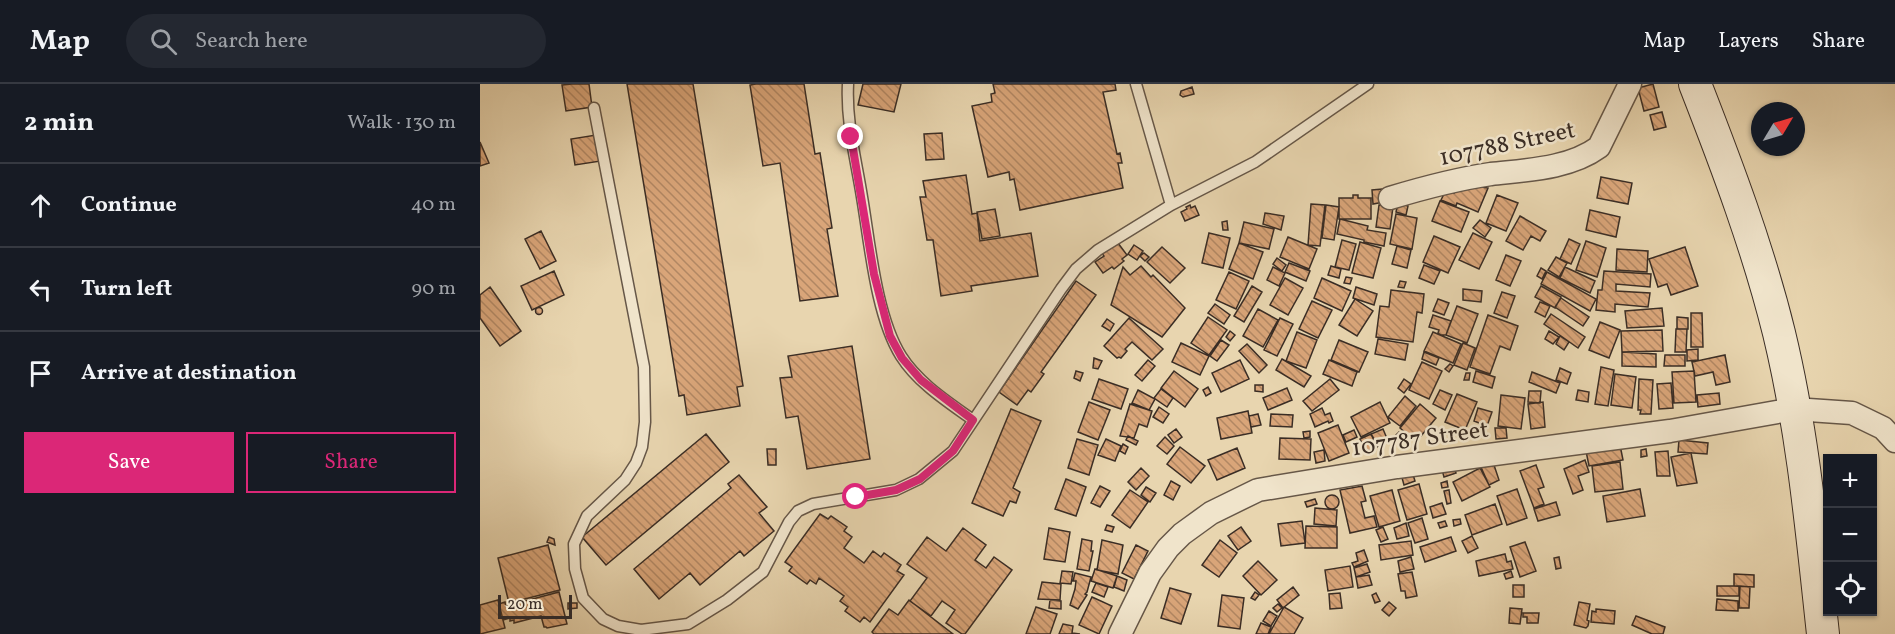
<!DOCTYPE html>
<html lang="en">
<head>
<meta charset="utf-8">
<style>
	body { margin:0; font-family:Vollkorn,serif; background:#242831; color:#f1f3f6 }
	.controls { position:absolute; right:18px; bottom:18px; display:grid; overflow:hidden; border-radius:0px; box-shadow:0 2px 4px #0004 }
	.controls button { width:54px; height:54px; display:grid; place-items:center; padding:0; border:0; border-bottom:2px solid #363941; background:#171b24; color:#f1f3f6; font:30px sans-serif }
	.compass { position:absolute; left:1271px; top:18px; width:54px; height:54px; border-radius:50%; background:#171b24; box-shadow:0 2px 4px #0004; rotate:52deg }
	.scale { position:absolute; left:18px; bottom:15px; width:74px; box-sizing:border-box; padding-left:6px; border:3px solid #3a2d25; border-top:0; font-size:16px; line-height:21px; white-space:nowrap; color:#3a2d25; -webkit-text-stroke:4px #f0e4cb; paint-order:stroke }
	.stop { position:absolute; width:18px; height:18px; margin:-14px; border:4px solid #db2777; border-radius:50%; background:#fff }
	.stop.end { background:#db2777; border-color:#fff; box-shadow:0 2px 6px #0008 }
	.list { margin:0; padding:0; list-style:none }
	h2 { display:flex; justify-content:space-between; align-items:center; height:78px; margin:0; padding:0 24px; font-size:26px }
	h2 small { font-size:20px; font-weight:400; color:#9ea1a6 }
	.list li { display:grid; grid-template-columns:39px 1fr auto; gap:18px; align-items:center; box-sizing:border-box; height:84px; padding:0 24px; border-top:2px solid #363941 }
	.list b { display:block; font-size:22px; white-space:nowrap }
	.list em { font-size:20px; font-style:normal; color:#9ea1a6 }
	.actions { display:flex; gap:12px; padding:18px 24px }
	.actions a { flex:1; padding:14px 0; border:2px solid #db2777; border-radius:0px; text-align:center; font-size:21px; color:#db2777 }
	.actions .main { background:#db2777; color:#fff }
	.icon { flex:none; width:33px; height:33px; fill:none; stroke:currentColor; stroke-width:2; stroke-linecap:round; stroke-linejoin:round }
	.map { position:relative; flex:none; width:1415px; height:550px; overflow:hidden }
	header { display:flex; align-items:center; gap:36px; box-sizing:border-box; height:84px; padding:0 30px; background:#171b24; border-bottom:2px solid #363941 }
	header strong { font-size:28px }
	nav { display:flex; gap:33px; margin-inline-start:auto; font-size:21px }
	.search { width:420px; height:54px; background:#242831; display:flex; align-items:center; gap:15px; box-sizing:border-box; padding:0 21px; border-radius:33px; color:#9ea1a6; font-size:22px }
	main { display:flex }
	aside { flex:1; background:#171b24 }
	.map>svg:first-child { display:block }
	.building { fill:url(#building-back-hatch); stroke:#3a2d25; stroke-width:1.5 }
	.lines { fill:none; stroke-linecap:round; stroke-linejoin:round }
	.lane-casing { stroke:#665748; stroke-width:13 }
	.street-casing { stroke:#665748; stroke-width:25 }
	.secondary-casing { stroke:#3a2d25; stroke-width:34 }
	.lane { stroke:#f0e4cb; stroke-width:10 }
	.street { stroke:#f0e4cb; stroke-width:22 }
	.secondary { stroke:#f0e4cb; stroke-width:32 }
	.route { stroke:#db2777; stroke-width:8 }
	.labels { text-anchor:middle; stroke-width:5; stroke-linejoin:round; paint-order:stroke }
	.street-label { font-size:24px; fill:#3a2d25; stroke:#f0e4cb }
</style>
</head>
<body>
<header>
<strong>Map</strong>
<div class="search"><svg class="icon" aria-label="search" viewBox="0 0 24 24"><circle cx="10" cy="10" r="6"/><path d="M15 15l6 6"/></svg>Search here</div>
<nav><a>Map</a><a>Layers</a><a>Share</a></nav>
</header>
<main>
<aside>
<h2>2 min<small>Walk · 130 m</small></h2>
<ul class="list">
<li><svg class="icon" aria-label="ahead" viewBox="0 0 24 24"><path d="M12 20V5M6 11l6-6 6 6"/></svg><div><b>Continue</b></div><em>40 m</em></li>
<li><svg class="icon" aria-label="left" viewBox="0 0 24 24"><path d="M17 20v-9H6M10 6l-5 5 5 5"/></svg><div><b>Turn left</b></div><em>90 m</em></li>
<li><svg class="icon" aria-label="arrive" viewBox="0 0 24 24"><path d="M6 21V4h12l-3 4 3 4H6"/></svg><div><b>Arrive at destination</b></div></li>
</ul>
<div class="actions"><a class="main">Save</a><a>Share</a></div>
</aside>
<div class="map">
<svg width="1415" height="550" viewBox="0 0 1415 550">
	<defs>
		<pattern id="building-back-hatch" width="6" height="6" patternUnits="userSpaceOnUse" patternTransform="scale(1.5)"><rect width="6" height="6" fill="#d9a579"/><path d="M-1 5l2 2M0 0l6 6M5-1l2 2" fill="none" stroke="#b18763"/></pattern>
	</defs>
	<rect width="100%" height="100%" fill="#e8d5af"/>
	<filter id="stains"><feTurbulence type="fractalNoise" baseFrequency=".00333" numOctaves="4"/><feColorMatrix values="0 0 0 0 .2 0 0 0 0 .09 0 0 0 0 .02 0 0 0 .5 -.17"/></filter>
	<radialGradient id="worn" r=".72"><stop offset=".6" stop-color="#630" stop-opacity="0"/><stop offset="1" stop-color="#630" stop-opacity=".3"/></radialGradient>
	<path class="building" d="M92,0H109L112,23L86,27L82,1Z
		M147,0H213L263,302L257,303L260,322L207,331L204,311L199,312Z
		M276,0H324L335,70L340,69L352,144L347,145L358,212L320,217L300,79L283,82L270,1Z
		M383,0H421L414,28L378,21Z
		M513,0H635L636,6L623,8L637,70L640,69L642,79H638L643,104L540,126L534,95L530,96L529,88L508,93L492,22L512,18L511,10L515,9Z
		M1173,0L1179,23L1164,27L1158,4Z
		M712,3L714,10L703,13L700,11L701,7Z
		M1182,28L1186,43L1174,46L1170,31Z
		M462,49L464,75L446,76L444,50Z
		M116,51L121,77L95,81L91,55Z
		M0,58L9,79L0,82Z
		M486,91L492,130L497,129L500,157L551,149L558,192L491,202L492,207L461,212L453,156H447L440,113H446L443,97Z
		M1121,93L1152,99L1148,120L1117,114Z
		M978,99L1008,104L998,128L977,119L976,122L961,116L966,106L974,109Z
		M902,105L904,118L893,120L892,106Z
		M873,111H878V114H891V135H859V114H873Z
		M1017,111L1038,119L1026,147L1006,139Z
		M960,117L989,128L981,148L952,137Z
		M918,119L928,122L926,131L916,128Z
		M831,120L845,121L840,162L828,161Z
		M710,121L711,124L715,122L719,131L705,137L701,128L707,125L706,123Z
		M846,121L859,123L854,156L842,154Z
		M899,121L913,123L910,145L896,143Z
		M515,125L520,152L502,155L497,128Z
		M1110,126L1140,133L1136,153L1106,146Z
		M785,129L804,132L801,146L783,140Z
		M916,130L937,134L932,165L910,160Z
		M1040,132L1066,147L1060,157L1051,152L1043,166L1026,157Z
		M860,135L888,142L887,146L906,149L904,162L884,158V156L857,150Z
		M1000,136L1011,144L1005,153L993,144Z
		M747,137L748,146H743L742,138Z
		M764,138L794,145L789,165L759,159Z
		M61,147L76,177L60,185L45,155Z
		M729,149L750,154L743,184L722,179Z
		M993,149L1012,158L999,185L979,176Z
		M954,152L980,163L968,189L943,178Z
		M808,153L837,165L829,185L800,173Z
		M1089,155L1100,160L1091,180L1080,175Z
		M862,156L876,160L869,186L855,183Z
		M1106,157L1126,164L1117,193L1096,186Z
		M880,158L901,164L893,194L872,189Z
		M638,159L647,171L642,175L644,177L634,185L632,183L623,189L615,178L624,172L621,168Z
		M759,159L783,168L773,195L749,185Z
		M654,161L663,167L657,176L648,170Z
		M917,162L931,166L927,184L912,180Z
		M682,163L705,184L690,199L667,178Z
		M1205,163L1218,202L1191,211L1187,200L1178,203L1169,175Z
		M1137,165L1168,167L1167,188L1136,186Z
		M664,169L669,173L665,177L660,172Z
		M1026,171L1041,177L1030,202L1016,196Z
		M1076,173L1087,179L1079,193L1068,186Z
		M797,174L806,181L802,187L793,180Z
		M809,179L830,187L826,197L805,188Z
		M944,181L960,187L954,200L939,194Z
		M661,182L671,193L673,191L705,224L682,253L631,221L643,183L650,191Z
		M851,182L861,185L859,194L848,191Z
		M793,183L805,189L799,202L787,196Z
		M1085,183L1115,197L1110,209L1080,194Z
		M1061,184L1066,187L1062,195L1057,192Z
		M74,187L84,211L52,226L41,202Z
		M1124,187L1171,190L1170,203L1136,200V207L1170,209L1168,223L1135,220V228L1116,226L1118,206H1122Z
		M749,188L769,197L756,225L736,216Z
		M1067,188L1116,215L1110,227L1061,200Z
		M866,193L872,194L870,200L864,199Z
		M805,194L823,204L808,231L790,221Z
		M842,194L871,207L862,227L834,214Z
		M596,197L616,211L561,288L564,290L551,308L548,306L537,321L519,308Z
		M920,197L926,198L924,204L918,203Z
		M772,202L782,208L764,238L754,232Z
		M1061,202L1081,213L1075,224L1055,213Z
		M10,203L41,247L20,262L0,234V211Z
		M876,203L897,210L894,221L873,214Z
		M983,205L1002,207L1001,218L983,216Z
		M911,206L944,210L942,229L937,228L933,258L896,253L900,222L909,223Z
		M1022,208L1035,212L1027,234L1014,229Z
		M1081,214L1109,233L1103,242L1075,223Z
		M875,215L893,227L877,252L859,241Z
		M958,215L969,219L964,231L953,227Z
		M832,217L852,226L838,254L819,245Z
		M1060,218L1070,222L1065,233L1055,228Z
		M735,220L750,231L744,240L728,229Z
		M977,222L998,230L987,259L966,251Z
		M55.5 227a3.5 3.5 0 1 1 7 0a3.5 3.5 0 1 1-7 0Z
		M1182,224L1184,242L1147,244L1145,227Z
		M778,225L798,236L783,263L763,252Z
		M1211,229H1222L1223,263H1211Z
		M1071,230L1105,253L1098,264L1064,240Z
		M953,231L971,237L966,251H961L958,249L959,246L949,243Z
		M1008,231L1038,242L1030,266L1020,262L1010,290L990,283Z
		M728,233L747,246L729,271L711,259Z
		M1197,233L1208,234V245H1197Z
		M649,234L683,265L672,276L652,258L645,265L647,267L641,274L639,273L637,274L624,262Z
		M800,234L813,240L797,272L784,266Z
		M627,235L634,240L630,247L622,242Z
		M1120,238L1140,246L1129,274L1109,266Z
		M1196,245H1207L1206,268H1195Z
		M1182,246L1183,267L1142,268L1141,247Z
		M750,247L755,251L750,257L746,253Z
		M1069,247L1079,253L1073,260L1065,255Z
		M817,248L837,256L826,284L806,277Z
		M953,248L981,260L973,279L944,267Z
		M1080,252L1089,258L1084,266L1076,260Z
		M898,255L928,260L925,276L895,270Z
		M741,256L749,261L737,277L730,272Z
		M859,256L888,268L879,288L851,276Z
		M701,259L729,272L720,291L692,278Z
		M983,259L995,264L987,286L974,281Z
		M767,260L787,281L779,289L759,267Z
		M372,262L390,375L327,385L318,332L306,334L300,294L312,293L308,272Z
		M1218,265V276L1207,277V266Z
		M944,268L959,274L956,281L942,275Z
		M1142,268L1176,270V283L1142,282Z
		M1185,271H1205V282H1184Z
		M1245,271L1250,298L1236,301L1233,288L1215,292L1212,278Z
		M614,274L622,277L618,285L613,284Z
		M802,275L831,292L824,303L796,286Z
		M668,276L675,282L662,297L655,291Z
		M760,276L769,295L741,308L732,289Z
		M849,276L877,288L872,302L843,290Z
		M942,278L962,287L949,315L929,306Z
		M970,280L973,282L969,288L965,285Z
		M1121,283L1134,286L1128,322L1115,320Z
		M1080,284L1091,289L1087,300L1076,296Z
		M596,287L603,289L600,297L594,294Z
		M694,287L718,305L705,323L681,304Z
		M996,287L1015,293L1012,304L993,298Z
		M1214,287L1216,318L1194,319L1192,288Z
		M1052,288L1080,299L1076,309L1049,298Z
		M986,289H990L989,296H984Z
		M1135,290L1156,293L1152,324L1131,321Z
		M619,295L648,305L641,325L612,315Z
		M850,295L859,306L832,327L823,317Z
		M924,295L931,300L924,309L918,304Z
		M1159,295L1173,296L1171,330H1160L1161,326H1158Z
		M1191,299L1193,324L1179,325L1177,300Z
		M775,301H783V308L775,307Z
		M728,303L731,309L726,312L723,306Z
		M807,304L812,316L788,326L783,314Z
		M681,305L693,314L687,323L674,314Z
		M658,306L675,315L669,326L652,319Z
		M960,306L972,311L965,326L953,320Z
		M1098,306L1109,308L1108,318L1096,316Z
		M1049,307H1061L1060,319L1048,318Z
		M1239,309L1240,320L1218,323L1217,311Z
		M977,310L997,318L985,346L965,338Z
		M1021,311L1045,314L1041,345L1018,342Z
		M925,312L936,322L920,342L908,333Z
		M609,318L630,326L618,356L598,348Z
		M900,318L910,339L881,353L871,333Z
		M1063,318L1065,343L1051,345L1048,320Z
		M650,320L672,327L667,343L659,340L654,354L640,352Z
		M940,320L956,334L936,358L920,344Z
		M679,323L689,330L683,339L673,333Z
		M842,324L845,331L850,329L853,337L849,339L848,337L835,343L830,330Z
		M998,324L1012,328L1007,342L994,337Z
		M531,325L561,337L533,404L540,408L536,419L530,417L523,432L492,419Z
		M768,327L772,349L741,355L737,334Z
		M778,330L781,341L771,343L769,332Z
		M791,330L813,331L812,343L790,342Z
		M858,341L869,369L849,377L838,349Z
		M1015,344H1026L1027,354L1016,355Z
		M696,345L702,353L694,359L688,351Z
		M903,345L908,357L898,362L891,350Z
		M874,346L877,353L866,358L863,351Z
		M830,347V353L824,354L823,348Z
		M919,348L923,352L918,357L914,353Z
		M226,350L249,378L126,481L102,453Z
		M891,350L897,363L886,368L880,355Z
		M648,352L658,357L656,361L646,356Z
		M685,353L694,362L687,370L677,362Z
		M800,354L831,355L830,376L799,375Z
		M597,355L618,361L609,391L588,384Z
		M626,355L641,362L635,377L618,371Z
		M1199,356L1228,359L1227,370L1198,368Z
		M643,360L648,363L645,370L640,367Z
		M1140,361L1143,376L1109,382L1106,367Z
		M700,363L725,382L711,399L687,380Z
		M757,364L765,384L737,396L728,376Z
		M287,365H296V381H288Z
		M1166,365L1167,372L1161,373V366Z
		M844,366L845,377L836,379L834,368Z
		M1188,367L1190,392H1177L1175,368Z
		M1211,369L1217,399L1197,402L1191,373Z
		M1012,375L1019,396L1009,401L1000,381Z
		M1105,376L1109,388L1098,392L1103,406L1093,410L1084,385Z
		M973,378L976,389L964,393L961,382Z
		M1140,378L1143,405L1115,408L1112,382Z
		M1056,381L1064,403L1058,405L1064,420L1054,424L1040,387Z
		M661,384L669,392L656,406L648,398Z
		M1000,384L1010,403L982,417L973,398Z
		M932,387L935,397L924,401L921,390Z
		M259,391L287,423L279,429L294,447L264,472L260,467L220,501L210,489L179,515L154,485L251,404L248,400Z
		M586,395L606,403L596,432L575,425Z
		M691,397L700,402L693,416L684,411Z
		M967,397L968,403L962,404L961,399Z
		M939,400L947,430L927,436L918,406Z
		M620,402L630,407L620,423L611,419Z
		M882,402L886,417L881,418L885,434L894,432L897,443L870,449L860,406Z
		M666,403L676,409L670,418L661,411Z
		M1037,405L1047,434L1027,441L1017,412Z
		M1160,405L1165,432L1127,438L1123,412Z
		M650,406L668,418L650,444L632,431Z
		M912,406L920,437L899,443L890,412Z
		M969,406L971,419L967,420L964,407Z
		M845 418a7 7 0 1 1 14 0a7 7 0 1 1-14 0Z
		M835,415L837,420L827,423L825,418Z
		M1076,418L1080,431L1058,437L1054,425Z
		M962,419L966,430L953,434L950,423Z
		M1015,420L1022,440L992,451L985,431Z
		M835,424L857,426L856,442L834,440Z
		M340,430L348,435L351,432L367,443L364,447L372,453L364,464L384,479L393,467L401,473L404,469L421,481L417,487L424,491L390,538L384,533L380,538L365,527L368,523L360,517L364,512L339,494L336,500L330,496L327,500L309,487L312,483L305,478Z
		M942,434L948,455L935,459L928,439Z
		M980,435L981,440L974,442L973,436Z
		M822,437L825,459L801,462L798,440Z
		M965,437L967,442L960,444L958,439Z
		M926,439L929,452L917,455L914,444Z
		M627,441L634,443L632,448L625,446Z
		M826,442L857,443V464H825Z
		M761,443L771,457L758,466L748,452Z
		M903,443L908,455L901,458L896,446Z
		M483,444L506,461L495,476L506,484L514,473L532,486L485,550H482L466,539L475,526L462,517L451,532L430,517L447,494L427,480L447,453L466,467Z
		M569,444L590,448L585,478L564,475Z
		M992,452L998,464L988,469L982,457Z
		M69,453L74,455L75,461L67,458Z
		M971,453L976,467L945,478L940,463Z
		M602,455L612,457L611,467H613L609,487L597,485Z
		M622,456L643,461L638,490L617,486Z
		M740,456L757,469L739,493L722,481Z
		M931,457L933,471L901,476L899,461Z
		M1045,458L1056,487L1040,493L1030,463Z
		M68,461L80,506L29,519L18,474Z
		M656,461L668,467L654,495L642,489Z
		M884,466L888,477L874,483L872,479L878,477L876,469Z
		M1025,470L1027,478L1031,477L1033,485L999,492L996,477Z
		M931,473L934,485L920,488L918,477Z
		M1079,473L1081,484L1076,485L1074,474Z
		M778,477L797,496L781,511L763,492Z
		M887,480L890,488L876,493L874,484Z
		M870,482L873,503L848,507L845,486Z
		M615,485L637,492L633,504L611,497Z
		M582,487L593,488L591,500L580,499Z
		M1031,487L1033,493L1026,495L1024,490Z
		M932,488L937,512L926,514L925,507H921L918,490Z
		M595,489L611,493L607,508L605,510L607,511L598,525L590,521L595,505L596,497H593Z
		M1254,490L1274,491V503L1254,502Z
		M889,491L892,501L878,504L876,493Z
		M637,492L647,496L644,507L634,503Z
		M562,498L581,500L580,516L558,515Z
		M616,499L628,503L624,513L612,508Z
		M1033,501H1044V513H1033Z
		M1237,502H1259V512H1237Z
		M1260,502L1270,503L1269,524H1259Z
		M813,503L819,511L803,524L797,516Z
		M690,504L711,510L701,540L681,534Z
		M79,508L87,540L67,544L66,543H64L61,532L34,539V536L30,537V534L23,536L19,520L25,518L26,522Z
		M775,508L779,511L775,516L771,514Z
		M860,509L862,524L850,525L849,510Z
		M896,509L900,517L895,519L892,511Z
		M742,511L764,514L760,545L738,542Z
		M612,513L632,522L619,550L599,541Z
		M1237,515L1258,517V527L1236,526Z
		M18,516L25,544L0,550V521Z
		M429,516L473,550H394L392,548L409,525L418,531Z
		M570,516L581,517V525L569,524Z
		M909,518L916,524L909,532L902,526Z
		M1099,518L1110,520L1107,536L1109,537L1108,542L1106,544L1094,541Z
		M88,519H97V524L88,525Z
		M798,520L802,524L797,528L793,524Z
		M556,523L577,530L570,550H546Z
		M804,523L823,534L814,550H789Z
		M1030,524L1042,525L1040,540L1029,539Z
		M1116,525L1135,527L1134,540L1111,538L1112,527L1116,528Z
		M789,527L797,532L791,542L783,537Z
		M1043,529H1059L1058,539H1047V533H1043Z
		M1156,532L1185,543L1183,550H1172L1152,541Z
		M781,539L791,543L788,550H776Z
		M583,540L593,542L592,549L600,550H579Z"/>
	<g class="lines">
		<defs>
			<path id="lane" d="M368,0C366,39 376,75 382,113C390,160 396,232 421,272C438,299 468,318 493,336
				M656,0L691,121
				M114,24L164,283L165,338L162,363L156,379L145,396L107,432L94,460L95,485L103,514L123,535L138,542L161,546L208,540L247,516L283,488L309,438L318,427L333,420L416,406L439,395L473,367L581,205L596,185L618,166L691,121L775,78L888,0"/>
			<path id="street" d="M910,114C943,104 977,95 1011,90C1046,86 1089,85 1119,63L1150,0
				M640,550L670,489L688,464L702,450L731,429L778,406L917,383L1190,347L1314,325L1372,329L1403,344L1415,357"/>
			<path id="secondary" d="M1215,0C1247,82 1278,164 1299,249C1323,348 1332,449 1343,550"/>
		</defs>
		<use href="#lane" class="lane-casing"/>
		<use href="#street" class="street-casing"/>
		<use href="#secondary" class="secondary-casing"/>
		<use href="#lane" class="lane"/>
		<use href="#street" class="street"/>
		<use href="#secondary" class="secondary"/>
	</g>
	<g class="lines">
		<path class="route" d="M371,53L394,190L410,252L422,274L441,296L493,336L473,367L440,395L416,406L376,413"/>
	</g>
	<g class="labels">
		<g class="street-label">
			<text transform="translate(1027 59) rotate(-12)" y="8">107788 Street</text>
			<text transform="translate(940 354) rotate(-8)" y="8">107787 Street</text>
		</g>
	</g>
	<rect width="100%" height="100%" filter="url(#stains)"/>
	<rect width="100%" height="100%" fill="url(#worn)"/>
</svg>
<div class="controls">
<button>+</button>
<button>−</button>
<button><svg class="icon" aria-label="locate" viewBox="0 0 24 24"><circle cx="12" cy="12" r="6"/><path d="M12 2v4M12 18v4M2 12h4M18 12h4"/></svg></button>
</div>
<svg class="compass" viewBox="-18 -18 36 36"><path d="M0-13l5 13h-10z" fill="#e53935"/><path d="M0 13l5-13h-10z" fill="#9ea1a6"/></svg>
<div class="scale">20 m</div>
<div class="stop" style="left:376px;top:413px"></div>
<div class="stop end" style="left:371px;top:53px"></div>
</div>
</main>
</body>
</html>
